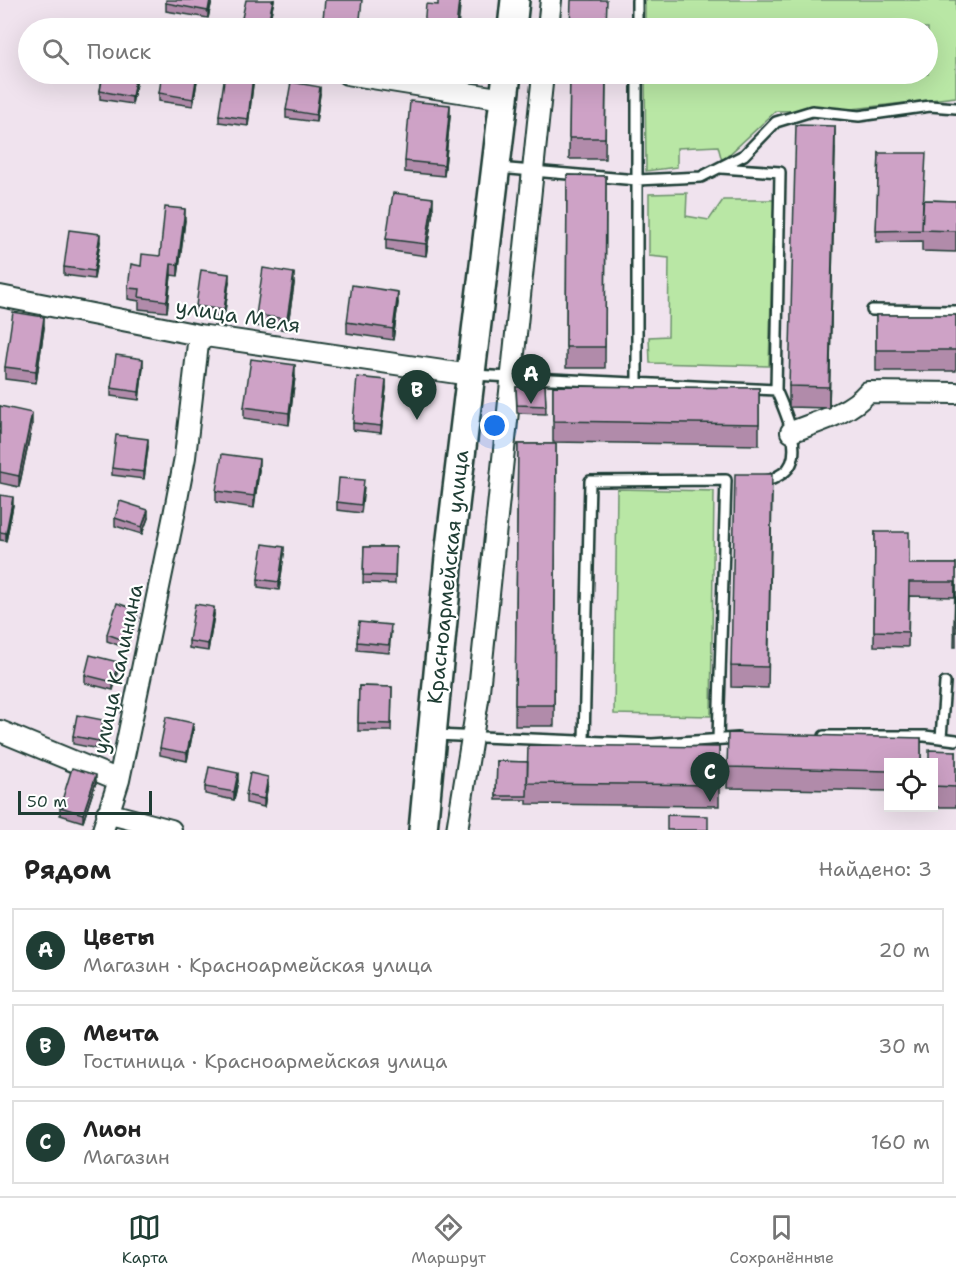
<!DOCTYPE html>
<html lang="ru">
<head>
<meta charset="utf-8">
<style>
	body { margin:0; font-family:"Shantell Sans",sans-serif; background:#f2f2f2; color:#222 }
	.controls { position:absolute; right:18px; bottom:18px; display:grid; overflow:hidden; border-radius:0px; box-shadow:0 6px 24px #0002 }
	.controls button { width:54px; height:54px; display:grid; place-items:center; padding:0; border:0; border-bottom:2px solid #e0e0e0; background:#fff; color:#222; font:30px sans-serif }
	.scale { position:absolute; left:18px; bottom:15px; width:134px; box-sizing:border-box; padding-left:6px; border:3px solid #1f3d34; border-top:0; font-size:16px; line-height:21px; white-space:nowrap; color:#1f3d34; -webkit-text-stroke:4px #fff; paint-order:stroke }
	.you { position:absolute; left:495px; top:426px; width:21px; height:21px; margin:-15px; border:4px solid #fff; border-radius:50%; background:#1a73e8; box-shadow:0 0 0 9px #1a73e833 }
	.badge { display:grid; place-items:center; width:39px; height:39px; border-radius:50%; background:#1f3d34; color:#fff; font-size:20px; font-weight:700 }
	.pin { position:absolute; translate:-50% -50px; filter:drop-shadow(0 2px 3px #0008) }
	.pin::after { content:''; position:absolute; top:32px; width:21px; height:18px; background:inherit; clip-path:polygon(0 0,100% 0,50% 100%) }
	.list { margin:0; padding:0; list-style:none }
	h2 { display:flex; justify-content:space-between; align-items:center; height:78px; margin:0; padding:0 24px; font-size:26px }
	h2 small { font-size:20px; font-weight:400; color:#767676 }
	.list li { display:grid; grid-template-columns:39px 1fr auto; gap:18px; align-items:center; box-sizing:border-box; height:84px; margin:0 12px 12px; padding:0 12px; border:2px solid #e0e0e0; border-radius:0px }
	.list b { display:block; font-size:22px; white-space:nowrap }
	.list p { margin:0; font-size:20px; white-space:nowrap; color:#767676 }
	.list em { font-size:20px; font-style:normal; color:#767676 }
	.icon { flex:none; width:33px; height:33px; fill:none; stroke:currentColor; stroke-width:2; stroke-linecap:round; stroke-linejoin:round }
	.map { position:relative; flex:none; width:956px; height:830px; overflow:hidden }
	.search { position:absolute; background:#fff; box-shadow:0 6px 24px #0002; left:18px; right:18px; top:18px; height:66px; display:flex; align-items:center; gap:15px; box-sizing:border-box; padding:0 21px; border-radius:33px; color:#767676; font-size:22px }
	.sheet { height:366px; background:#fff }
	nav { display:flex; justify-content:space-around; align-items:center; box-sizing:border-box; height:84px; border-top:2px solid #e0e0e0; background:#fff; font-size:16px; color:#767676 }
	nav a { display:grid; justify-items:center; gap:3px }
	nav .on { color:#1f3d34 }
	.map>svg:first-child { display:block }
	.green { fill:#b9e7a5; stroke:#6c926c; stroke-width:1.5 }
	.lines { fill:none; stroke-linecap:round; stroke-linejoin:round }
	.lane-casing { stroke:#1f3d34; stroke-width:14 }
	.street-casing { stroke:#1f3d34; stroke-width:24 }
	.secondary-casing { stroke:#1f3d34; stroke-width:32 }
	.lane { stroke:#fff; stroke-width:9 }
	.street { stroke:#fff; stroke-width:20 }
	.secondary { stroke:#fff; stroke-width:27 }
	.wall { fill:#b18baa; stroke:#1f3d34; stroke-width:1.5 }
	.shaded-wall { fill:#90718b; stroke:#1f3d34; stroke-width:1.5 }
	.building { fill:#cea2c6; stroke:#1f3d34; stroke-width:1.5 }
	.labels { text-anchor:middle; stroke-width:4.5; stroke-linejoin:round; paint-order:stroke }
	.street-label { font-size:21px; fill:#1f3d34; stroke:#fff }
</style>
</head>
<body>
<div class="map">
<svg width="956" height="830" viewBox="0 0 956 830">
	<rect width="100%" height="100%" fill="#f0e3ee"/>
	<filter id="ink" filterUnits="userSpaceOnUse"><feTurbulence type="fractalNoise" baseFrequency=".0167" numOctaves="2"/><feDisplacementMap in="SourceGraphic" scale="12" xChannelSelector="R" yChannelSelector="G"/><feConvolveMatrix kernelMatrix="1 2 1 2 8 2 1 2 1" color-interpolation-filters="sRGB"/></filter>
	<g filter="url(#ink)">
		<path class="green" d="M645,0H956V97L843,110L776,111L722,161L718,146L677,148V167L646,171L645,74H928V28H645Z
			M687,193L686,216L709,220L723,200H774L769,366L650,363L649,337L668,336L669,258L649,256V194Z
			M617,489L714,491L711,716L614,714Z"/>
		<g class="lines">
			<defs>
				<path id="lane" d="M637,28V0
					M637,74V383
					M498,168L637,180L701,177L744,155L776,122L812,111L859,116L930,106L956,108
					M721,168L780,172L776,390C785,411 807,457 783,473C775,478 771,481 762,481
					M872,310L956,311
					M473,375L776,390
					M435,735L652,744L738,738
					M824,736H925L956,740
					M941,738L945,683
					M584,741L590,481L726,480L718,739"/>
				<path id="street" d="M548,28L551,0
					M347,74L504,99
					M0,296L199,335L470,375
					M791,432C817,422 849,414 868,392L956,393
					M0,731L119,780
					M107,813L171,830
					M103,830L119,780L174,515L185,457L199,335
					M457,830L478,700L543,74"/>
				<path id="secondary" d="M512,28L515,0
					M423,830L450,547L507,74"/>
			</defs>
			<use href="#lane" class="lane-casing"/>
			<use href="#street" class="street-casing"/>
			<use href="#secondary" class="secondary-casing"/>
			<use href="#lane" class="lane"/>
			<use href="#street" class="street"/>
			<use href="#secondary" class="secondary"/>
		</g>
		<path class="wall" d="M212,0L208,18L166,11V3Z
			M274,0L268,28H256L242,26V18Z
			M103,74H138L132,104L100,99V91Z
			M198,74L193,106L159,101V93Z
			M570,74H606L605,159H569Z
			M253,84L248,126L219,122V115Z
			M320,94L316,122L286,118V110Z
			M450,116L444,176L405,172V161Z
			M835,147L829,408L789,407V386Z
			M879,153L924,200L956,201V252L922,251V241L876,242Z
			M567,175L606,176L605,368H566Z
			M433,210L426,256L386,250V239Z
			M185,220L178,276L171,275L167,312L139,309V301L128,299V288L141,266L160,256Z
			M100,242L94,279L64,275V267Z
			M229,282L224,318L196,313V306Z
			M294,284L287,330L256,326V315Z
			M398,303L393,340L347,333V322Z
			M876,315H956V371H876Z
			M44,328L36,383L5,379V367Z
			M143,367L139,400L111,396V388Z
			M295,377L289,425L244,418V407Z
			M545,385L546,414L517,413L516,387Z
			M553,386L759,388V445L553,442Z
			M386,388L381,433L353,430V423Z
			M0,406L32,425L19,487L0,483Z
			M518,444H556L554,726H515Z
			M148,447L144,479L112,475V468Z
			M259,470L254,508L216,502V491Z
			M364,488L361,513L337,510V502Z
			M0,495L13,505L6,541L0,540Z
			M772,495L768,688L731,687V666Z
			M115,518H148L142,534L115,526Z
			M875,532L909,564H956V562V647H954L955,597L909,596L908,647L874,646Z
			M364,547H396L395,584L363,583Z
			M284,554L279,590L258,587V579Z
			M214,615L208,651L189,648V641Z
			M137,618L126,648L107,641V634Z
			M391,632L389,653L357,650V642Z
			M118,670L113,690L85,683V675Z
			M359,686L392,687L391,731H358Z
			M103,728L99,749L73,744V736Z
			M193,730L187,761L160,755V748Z
			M921,738V762H888V791L727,788V767Z
			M719,747V806L527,804V800H496L497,761L528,762Z
			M956,751V807H933V762Z
			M238,781L234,800L205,794V787Z
			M96,782L83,822L60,815V807Z
			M268,784L264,807L246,803V795Z"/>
		<path class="shaded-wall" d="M210,0H212L208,18V11Z
			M273,0H274L268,28V23Z
			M459,0L460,7L458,28H456Z
			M136,74H138L132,104V97Z
			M197,74H198L193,106V99Z
			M253,76V84L248,126V119Z
			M320,87V94L316,122V115Z
			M450,105V116L444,176V165Z
			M835,126V147L829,408V387Z
			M433,198V210L426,256V244Z
			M185,209V220L178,276V265Z
			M100,234V242L94,279V271Z
			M171,264V275L167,312V301Z
			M294,273V284L287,330V319Z
			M229,274V282L224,318V310Z
			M398,292V303L393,340V329Z
			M44,317V328L36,383V371Z
			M143,359V367L139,400V392Z
			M295,365V377L289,425V413Z
			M386,380V388L381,433V426Z
			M32,413V425L19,487V476Z
			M148,439V447L144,479V472Z
			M259,459V470L254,508V496Z
			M13,497V505L6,541V533Z
			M148,510V518L142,534V527Z
			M284,547V554L279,590V582Z
			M214,607V615L208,651V644Z
			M137,610V618L126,648V641Z
			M118,662V670L113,690V682Z
			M103,720V728L99,749V741Z
			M193,723V730L187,761V753Z
			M238,773V781L234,800V792Z
			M96,775V782L83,822V814Z
			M268,777V784L264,807V799Z"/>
		<path class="building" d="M166,0H210L208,11L166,3Z
			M246,0H273L268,23L242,18Z
			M325,0H362L359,28H322Z
			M438,0H459L456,28H424L426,4L438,5Z
			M571,0H607L606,28H570Z
			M103,74H136L132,97L100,91Z
			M162,74H197L193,99L159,93Z
			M225,74L253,76L248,119L219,115Z
			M570,74H606L605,138H569Z
			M291,82L320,87L316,115L286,110Z
			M410,101L450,105L444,165L405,161Z
			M796,125L835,126L829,387L789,386Z
			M879,153H926L922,230L876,231Z
			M567,175L606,176L605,347H566Z
			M393,193L433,198L426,244L386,239Z
			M923,200L956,201V231L922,230Z
			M165,207L185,209L178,265L171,264L167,301L139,297L140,289L128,288L131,264L141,266L142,254L160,256Z
			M69,230L100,234L94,271L64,267Z
			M263,268L294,273L287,319L256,315Z
			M201,270L229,274L224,310L196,306Z
			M352,285L398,292L393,329L347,322Z
			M13,312L44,317L36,371L5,367Z
			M876,315H956V350H876Z
			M116,355L143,359L139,392L111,388Z
			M251,359L295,365L289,413L244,407Z
			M357,377L386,380L381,426L353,423Z
			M545,385L546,406L517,405L516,387Z
			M553,386L759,388V424L553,421Z
			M0,406L32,413L19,476L0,472Z
			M116,435L148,439L144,472L112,468Z
			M518,444H556L554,705H515Z
			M222,454L259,459L254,496L216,491Z
			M735,474H772L768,667L731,666Z
			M339,478L364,480L361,505L337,502Z
			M0,495L13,497L6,533L0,532Z
			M120,501L148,510L142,527L115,518Z
			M875,532H909V564H956V562V632H954L955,582H909L908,632L874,631Z
			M263,544L284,547L279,582L258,579Z
			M364,547H396L395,576L363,575Z
			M117,603L137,610L126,641L107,634Z
			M195,604L214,607L208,644L189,641Z
			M359,622L391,625L389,645L357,642Z
			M90,655L118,662L113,682L85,675Z
			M359,686L392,687L391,724L358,723Z
			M77,715L103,720L99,741L73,736Z
			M166,717L193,723L187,753L160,748Z
			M728,733L921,738V762H888V771L727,767Z
			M528,745L719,747V785L527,783Z
			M929,750L956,751V787L933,786V762H929Z
			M497,761L528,762L527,796H496Z
			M209,767L238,773L234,792L205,787Z
			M72,768L96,775L83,814L60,807Z
			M250,773L268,777L264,799L246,795Z
			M667,815L708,816V830H667Z"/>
	</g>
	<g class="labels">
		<g class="street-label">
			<text transform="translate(238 316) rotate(9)" y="7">улица Меля</text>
			<text transform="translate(448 577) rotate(-84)" y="7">Красноармейская улица</text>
			<text transform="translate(118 669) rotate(-78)" y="7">улица Калинина</text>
		</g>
	</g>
</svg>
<div class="controls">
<button><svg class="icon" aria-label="locate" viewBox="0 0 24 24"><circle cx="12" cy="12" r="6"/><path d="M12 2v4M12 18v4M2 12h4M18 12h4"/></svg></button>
</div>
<div class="scale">50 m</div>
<div class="you"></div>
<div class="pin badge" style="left:531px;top:404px">A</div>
<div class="pin badge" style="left:417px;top:420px">B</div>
<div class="pin badge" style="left:710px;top:802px">C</div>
<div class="search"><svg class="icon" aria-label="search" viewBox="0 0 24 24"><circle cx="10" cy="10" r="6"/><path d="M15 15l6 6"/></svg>Поиск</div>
</div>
<section class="sheet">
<h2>Рядом<small>Найдено: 3</small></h2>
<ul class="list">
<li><span class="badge">A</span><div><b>Цветы</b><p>Магазин · Красноармейская улица</p></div><em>20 m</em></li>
<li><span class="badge">B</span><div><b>Мечта</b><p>Гостиница · Красноармейская улица</p></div><em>30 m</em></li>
<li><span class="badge">C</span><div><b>Лион</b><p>Магазин</p></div><em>160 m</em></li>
</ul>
</section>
<nav>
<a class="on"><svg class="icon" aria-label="map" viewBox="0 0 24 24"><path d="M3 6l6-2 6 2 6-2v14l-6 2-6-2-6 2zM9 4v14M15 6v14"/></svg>Карта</a>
<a><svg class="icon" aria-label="directions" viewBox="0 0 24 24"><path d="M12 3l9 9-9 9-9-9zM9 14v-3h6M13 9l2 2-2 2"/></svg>Маршрут</a>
<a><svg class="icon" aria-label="saved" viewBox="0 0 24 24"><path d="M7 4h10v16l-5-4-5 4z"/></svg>Сохранённые</a>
</nav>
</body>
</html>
